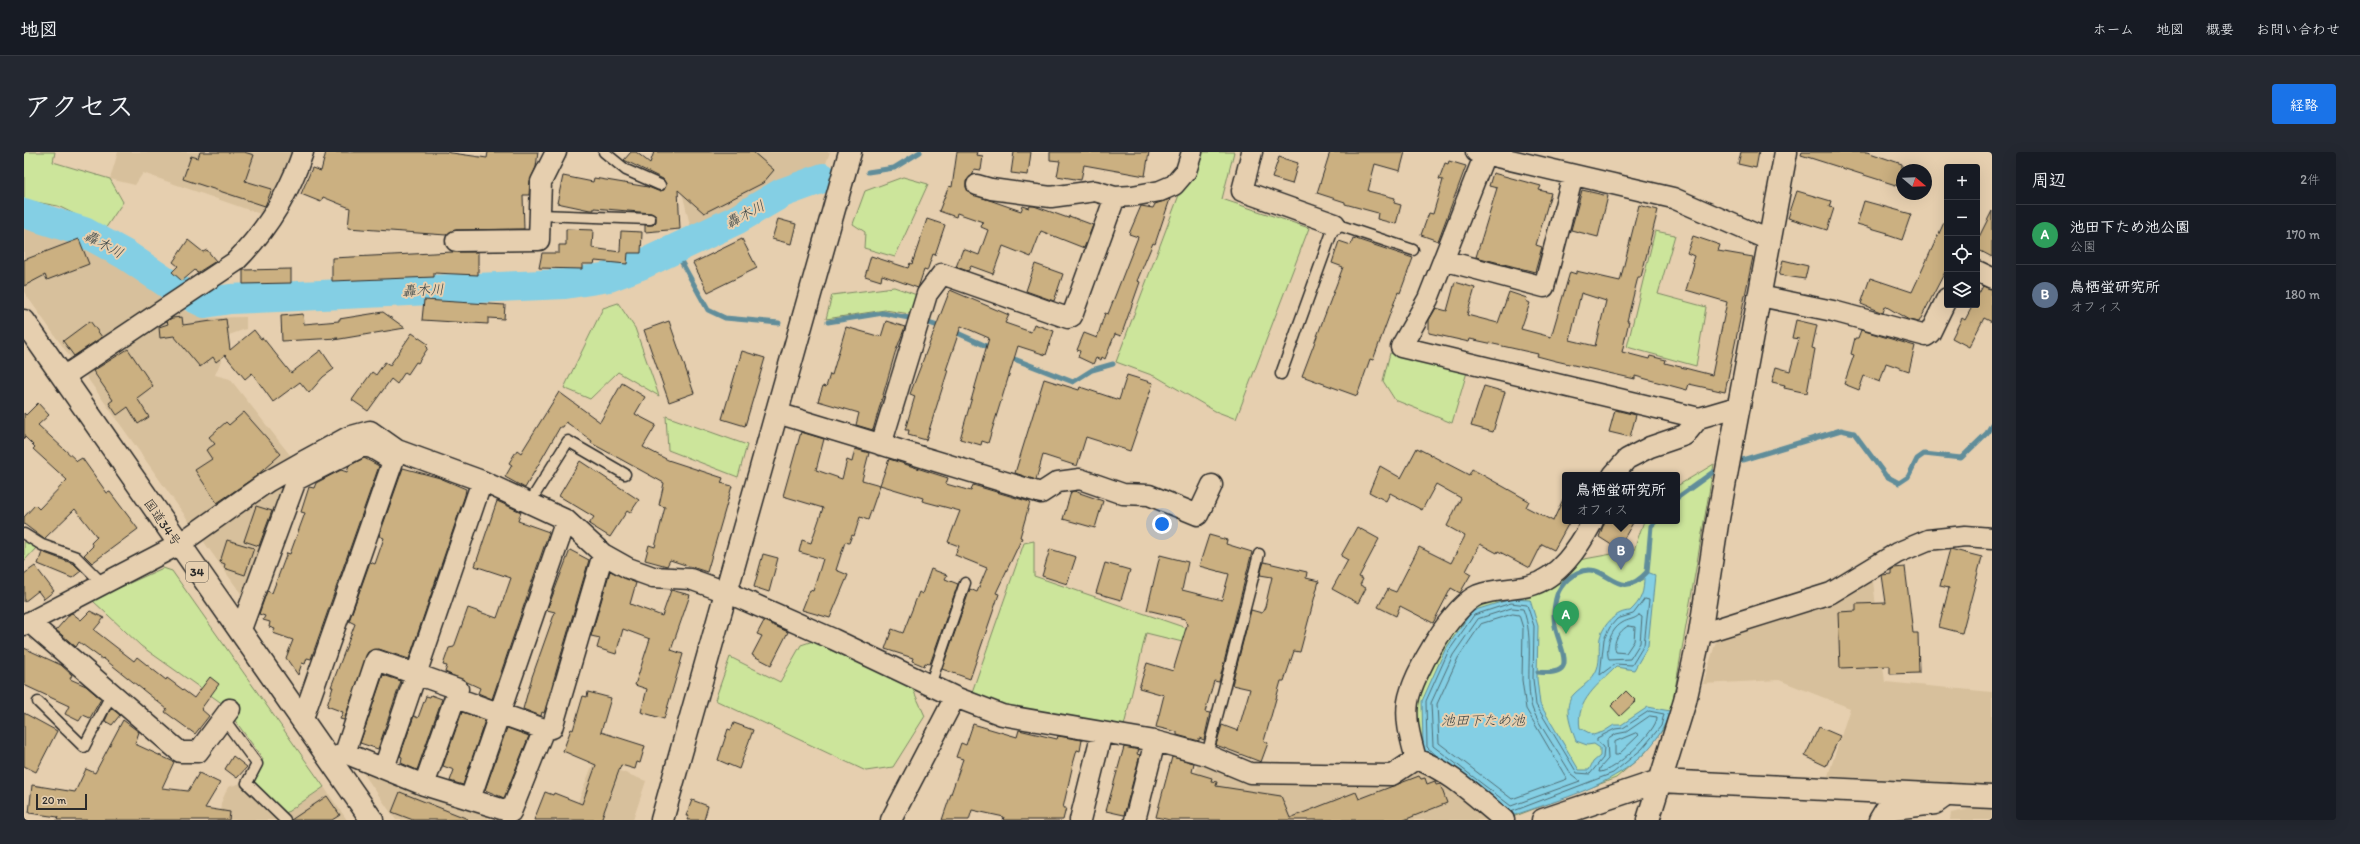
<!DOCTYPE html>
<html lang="ja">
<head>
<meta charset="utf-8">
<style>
	body { margin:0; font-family:Itim,"Klee One",sans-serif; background:#242831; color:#f1f3f6 }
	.controls { position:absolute; right:12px; top:12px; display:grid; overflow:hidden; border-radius:4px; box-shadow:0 4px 16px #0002 }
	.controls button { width:36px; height:36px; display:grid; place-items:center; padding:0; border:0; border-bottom:1px solid #363941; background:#171b24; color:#f1f3f6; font:20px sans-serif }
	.compass { position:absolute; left:1872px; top:12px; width:36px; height:36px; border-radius:50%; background:#171b24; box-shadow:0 4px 16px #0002; rotate:109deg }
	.scale { position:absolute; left:12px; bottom:10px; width:51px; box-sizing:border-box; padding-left:4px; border:2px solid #2b2b2b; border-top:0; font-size:11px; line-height:14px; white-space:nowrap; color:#2b2b2b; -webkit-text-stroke:3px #e6cfaf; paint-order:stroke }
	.you { position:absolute; left:1138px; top:372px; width:14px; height:14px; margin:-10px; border:3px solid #fff; border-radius:50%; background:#1a73e8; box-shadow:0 0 0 6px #1a73e833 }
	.badge { display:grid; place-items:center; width:26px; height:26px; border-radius:50%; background:#1a73e8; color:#fff; font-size:13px; font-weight:700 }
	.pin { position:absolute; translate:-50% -33px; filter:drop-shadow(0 1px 2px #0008) }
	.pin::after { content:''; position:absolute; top:21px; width:14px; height:12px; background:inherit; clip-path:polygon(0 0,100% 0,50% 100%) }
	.popup { position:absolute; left:1538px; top:320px; width:118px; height:52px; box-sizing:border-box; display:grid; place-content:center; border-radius:4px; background:#171b24; filter:drop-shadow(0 1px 3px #0005); font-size:13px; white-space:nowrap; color:#9ea1a6 }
	.popup b { font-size:15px; color:#f1f3f6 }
	.popup::after { content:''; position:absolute; left:50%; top:100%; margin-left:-8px; border:8px solid transparent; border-top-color:#171b24 }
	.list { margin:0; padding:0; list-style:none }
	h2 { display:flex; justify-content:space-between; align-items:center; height:52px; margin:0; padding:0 16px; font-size:17px }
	h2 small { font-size:13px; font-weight:400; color:#9ea1a6 }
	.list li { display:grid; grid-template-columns:26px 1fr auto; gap:12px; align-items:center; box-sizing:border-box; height:60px; padding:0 16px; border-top:1px solid #363941 }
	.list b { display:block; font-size:15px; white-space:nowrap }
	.list p { margin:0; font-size:13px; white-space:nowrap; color:#9ea1a6 }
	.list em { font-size:13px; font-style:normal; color:#9ea1a6 }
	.icon { flex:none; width:22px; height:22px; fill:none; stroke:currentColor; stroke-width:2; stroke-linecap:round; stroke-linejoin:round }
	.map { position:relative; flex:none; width:1968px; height:668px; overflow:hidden; border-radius:4px }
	header { display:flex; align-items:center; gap:24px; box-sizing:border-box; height:56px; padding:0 20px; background:#171b24; border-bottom:1px solid #363941 }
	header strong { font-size:19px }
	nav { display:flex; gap:22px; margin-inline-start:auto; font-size:14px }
	.intro { display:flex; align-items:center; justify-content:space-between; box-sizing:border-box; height:96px; padding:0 24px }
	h1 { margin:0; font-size:28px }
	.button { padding:10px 18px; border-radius:4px; background:#1a73e8; color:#fff; font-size:14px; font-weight:700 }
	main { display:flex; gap:24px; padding:0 24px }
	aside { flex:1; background:#171b24; border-radius:4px; box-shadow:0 4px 16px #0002 }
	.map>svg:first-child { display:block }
	.built { fill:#d7c09c }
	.green { fill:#cce59b; stroke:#7c8863 }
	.water { fill:#84cfe4; stroke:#608d9a }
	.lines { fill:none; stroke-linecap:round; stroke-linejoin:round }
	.shore { stroke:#4f6d75; stroke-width:1 }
	.stream { stroke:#608d9a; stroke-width:5 }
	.river { stroke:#84cfe4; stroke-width:30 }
	.building { fill:#cbb081; stroke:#2b2b2b; fill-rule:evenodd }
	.service-casing { stroke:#2b2b2b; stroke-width:13 }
	.minor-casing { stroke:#2b2b2b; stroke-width:23 }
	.tertiary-casing { stroke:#2b2b2b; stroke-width:25 }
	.trunk-casing { stroke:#2b2b2b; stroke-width:25 }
	.service { stroke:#e6cfaf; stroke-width:10 }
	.minor { stroke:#e6cfaf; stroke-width:20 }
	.tertiary { stroke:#e6cfaf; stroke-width:22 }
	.trunk { stroke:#e6cfaf; stroke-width:22 }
	.labels { text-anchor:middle; stroke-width:4; stroke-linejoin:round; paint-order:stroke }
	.shield { fill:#e6cfaf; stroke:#635c53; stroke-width:1 }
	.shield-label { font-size:12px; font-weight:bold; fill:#2b2b2b }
	.street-label { font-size:13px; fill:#2b2b2b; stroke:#e6cfaf }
	.water-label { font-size:14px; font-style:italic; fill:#384447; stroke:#e6cfaf }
</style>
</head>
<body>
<header>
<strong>地図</strong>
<nav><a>ホーム</a><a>地図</a><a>概要</a><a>お問い合わせ</a></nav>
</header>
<div class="intro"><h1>アクセス</h1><a class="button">経路</a></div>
<main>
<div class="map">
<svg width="1968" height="668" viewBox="0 0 1968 668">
	<rect width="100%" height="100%" fill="#e6cfaf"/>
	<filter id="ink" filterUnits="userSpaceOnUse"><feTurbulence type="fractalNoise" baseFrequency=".025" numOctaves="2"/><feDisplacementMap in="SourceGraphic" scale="8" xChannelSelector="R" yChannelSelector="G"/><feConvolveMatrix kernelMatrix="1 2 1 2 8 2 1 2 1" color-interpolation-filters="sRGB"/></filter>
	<g filter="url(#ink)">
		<path class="built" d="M94,0H272L242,64L119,21L111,33L86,27Z
			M659,0H806L802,11L766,23L667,77L657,36Z
			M0,67L57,86L94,108L146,147L51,212L0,140Z
			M153,156L182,166L222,165V177L202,184L203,195L191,223L206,227L270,308L169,375L59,220Z
			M268,324L223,450L180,390L186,380Z
			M1848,421L1861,530L1968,540V633L1804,624L1826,556L1755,528L1679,532L1693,486Z
			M1175,605L1232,629L1388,615L1403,617L1472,668H1160Z
			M570,609L622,629L609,668H547Z
			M337,618L465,661L464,668H372Z
			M217,631L254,666L300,635L323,668H195L197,651L204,635Z
			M1960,654H1968V668H1926L1927,661Z"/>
		<path class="green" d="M0,0H31L29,10L86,27L99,50L81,77L34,54L0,48Z
			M1174,0H1210L1198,47L1285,76L1212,267L1191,259L1133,225L1092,210L1158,35Z
			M879,25L904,32L871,105L840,96L841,80L829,72L841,39Z
			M1631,79L1651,83L1634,142L1682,155L1672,214L1603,195Z
			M870,135L893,143L886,162L861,158L802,167L808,143Z
			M594,151L611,176L635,244L594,220L566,247L540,236L579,156Z
			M1366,201L1443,220L1428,271L1371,248L1359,229Z
			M642,264L723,293L714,325L644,298Z
			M1690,312L1649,549L1641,575L1621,601L1592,626L1486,666L1393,596L1390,556L1410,498L1455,448L1555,408L1610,398L1620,369H1653V334Z
			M0,385L13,395L0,409Z
			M1010,389V424L1206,491L1203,501L1122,481L1100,574L976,556L947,543L1000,391Z
			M139,416L148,419L300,635L262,661L229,629L239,607L199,552L117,494L68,448Z
			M792,488L886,531L901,564L869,615L842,619L691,548L706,505L756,530L777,493Z"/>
		<path class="water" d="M1623,420L1631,423L1624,494L1610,518L1592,515C1575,532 1551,549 1556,576L1569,583L1579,580L1590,573H1597L1624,555L1646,559C1625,627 1544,644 1485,665L1396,595L1399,592L1398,549L1421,498L1448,459L1487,447L1506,448L1514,474L1513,527L1516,552L1555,618H1565L1569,610L1576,604V596L1570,592L1563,593L1552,589C1547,575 1538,554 1550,542C1558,534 1569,528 1573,517C1577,507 1574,496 1576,486C1579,473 1592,459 1606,459C1618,448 1620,440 1620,424Z"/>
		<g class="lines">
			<path class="shore" d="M1621,447L1625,448L1620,493L1608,513L1591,512L1576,523L1580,487L1586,475L1593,467L1609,462Z
				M1488,456L1499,457C1511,487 1501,521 1507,552C1509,565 1539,607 1547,622L1556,629L1487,654L1409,594L1407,551L1429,503L1454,467Z
				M1489,462L1495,463L1499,476L1498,528L1502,557L1543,627L1488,647L1415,591L1413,552L1434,506L1457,472Z
				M1615,463L1618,465L1616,491L1606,507L1585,508C1581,496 1586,478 1598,471C1604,467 1610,468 1615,463Z
				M1604,474L1611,475L1610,489L1602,501L1592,500C1588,490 1595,479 1604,474Z
				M1626,564L1633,565C1634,578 1589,621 1575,620L1576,616L1584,607L1583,588L1592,582L1602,580Z
				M1612,581L1615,583L1594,603H1591V590Z
				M1414,605L1403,595L1402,549L1424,500L1450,463L1487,451L1503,453L1510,474L1509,527L1512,553L1553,621L1566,622L1579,606L1580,595L1573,589V586L1591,577L1599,576L1625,559L1640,562L1637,574L1618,597L1589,621L1487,660"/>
			<path class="stream" d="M844,20L870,16L896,0
				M657,109L684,158L701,166L755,171
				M804,170L859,161L885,166
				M905,171L917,175
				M929,179L969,197
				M985,205L1049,230L1068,218L1089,212
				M1715,309L1817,278L1830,281L1862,324L1875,331L1884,325L1893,307L1900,302L1937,306L1963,281L1968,272
				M1653,346L1689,320
				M1514,520C1556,525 1536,498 1531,474C1529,462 1530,445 1537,435C1541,429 1547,424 1553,421C1584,406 1592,454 1623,420L1627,374L1632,369"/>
			<path class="river" d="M0,61L60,80L102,103L152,137L181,151L206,147L541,132L585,125L619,112L712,68L758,41L799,26"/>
		</g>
		<path class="building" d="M176,0H220L230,3L221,29L248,37L241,54L159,27L167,4L174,6Z
			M302,0H421L463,6L464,0H514L512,15L506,29L505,43H499L500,77L432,78L422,83L324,76L326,56L299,45L297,50L277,42L288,16L297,19Z
			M607,0H612L626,11L630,0H729L750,18L739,31L680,61L654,38L656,77L621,80V73H629L632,70V64L627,61L570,56V58H566L533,51L539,24L569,30L570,26L624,35L634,39L640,38L642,32L639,27L600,8Z
			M933,0H953L952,3L959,4L957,18L950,17L949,22L942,29V35L945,41L997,59L999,54L1005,56L1006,54H1010L1044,66L1045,64L1069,73L1060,96L1017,79L1007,105L979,94L969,122L947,114L944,119L932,115L939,97L955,103L964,78L957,75L959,70L933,61L932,65L915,59L925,34L928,35Z
			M990,0H1007L1004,23L987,21Z
			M1026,0H1125L1121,24L1060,13L1057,28L1033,24L1036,9L1026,8Z
			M1306,0H1381L1376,19L1351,12L1344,39L1371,46L1370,51L1377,53L1372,72L1353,67L1354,61L1321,52V50L1293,41Z
			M1717,0H1735L1732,16L1714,12Z
			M1778,0H1843L1878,12V35L1777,3Z
			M1255,5L1274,11L1268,32L1248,26Z
			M1425,9L1442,14L1414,89L1397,83L1405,61L1409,62L1419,28L1415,27L1421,11L1424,12Z
			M1469,21L1517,34L1515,38L1527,41L1512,93L1518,95L1511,120L1452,105L1473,36L1465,34Z
			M1558,38L1584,44L1574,85L1547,78Z
			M1773,39L1807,49L1805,55L1810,56L1803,78L1764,66Z
			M1146,47L1131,92L1129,91L1113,129L1116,130L1097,184L1091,182L1081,207L1078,205L1077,208L1072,206L1069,212L1054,205L1056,199L1053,198L1060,181L1073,186L1081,161L1084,162L1114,85L1105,82L1117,54L1129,56L1131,52Z
			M1840,49L1887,62L1878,88L1863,83L1864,81L1833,72Z
			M1615,53L1634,58L1617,125H1614L1603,169H1605L1598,200L1625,207L1626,204L1642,208L1641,211L1688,223L1703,150L1662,138L1670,111L1668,110L1670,104L1663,101L1669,84L1696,93L1694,99L1729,105L1701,240L1665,232L1663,238L1611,224V227L1532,209L1513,204L1514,202L1474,193L1446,187L1445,190L1405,181V168L1412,156L1423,159L1431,130L1451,136L1443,163L1474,171L1485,140L1503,146L1502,149L1506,151L1497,177L1527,185L1546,120L1552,122V119L1596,129ZM1557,141L1582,149L1571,194L1546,188Z
			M1968,59V105L1953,97V89Z
			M1923,64V116L1895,170L1885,168L1861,154L1859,161L1837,152L1846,126L1888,140Z
			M754,67L772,72L767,92L748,87Z
			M903,67L921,73L911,103L909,102L903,119L900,118L894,136L858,123L857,129L841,124L847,104L884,116L886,111L888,112Z
			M542,77L569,78L568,96L596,100L597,79L618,80L617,101H604L603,112L571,109L570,112H558V117L515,116L518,101H535V93H542Z
			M1329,86L1389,106L1376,141L1374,140L1349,208L1346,207L1333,244L1278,224L1319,115L1308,111L1315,89L1327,93Z
			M55,87L65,112L23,128L21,123L0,134V108Z
			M718,87L733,116L684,140L669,111Z
			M164,88L179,100L183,98L192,109L173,121L171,118L158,129L148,120L154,114L149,110Z
			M429,100H454V123L410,121V125L308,129V106Z
			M1759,108L1784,114L1781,127L1755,123Z
			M1011,112L1039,122L1030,149L1002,139Z
			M267,117V131L219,132V118Z
			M1959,134L1968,137V170L1960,166L1945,195L1928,186L1938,166L1941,168L1949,153H1953V145Z
			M926,138L985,163L981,171L1007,180L1010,172L1030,179L1022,203L994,194L964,291L958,289L957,293L936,287L965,186L937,174L922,218H924L902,288L884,283L885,278H881L891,244L886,242Z
			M400,148L481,153L480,167L464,166V172L398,168Z
			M359,160L381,176L310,188L314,186L258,189L257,164L279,162L280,172L315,169V167Z
			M158,165L159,173L202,167L206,198L230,178L237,187L239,186L267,221L297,198L310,217L299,225L285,241L276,230L249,250L228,221L221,227L201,203L192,210L189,205L176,215L150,184L136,186L135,175L144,172L143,169L148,166Z
			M1772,168L1793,173L1788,196L1791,197L1783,241L1760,236L1761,233L1748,230L1752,215L1766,219L1775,187L1768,186Z
			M66,169L78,185L50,204L39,189Z
			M645,169L670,241L645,250L620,178Z
			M862,169L881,175L871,201L849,278L832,273L835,261L794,249L799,234L802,235L806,222L808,223L822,175L857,185Z
			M1837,178L1891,194L1885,219L1862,211L1856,230L1840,224L1835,238L1820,232L1830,203L1827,202L1831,186H1834Z
			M388,181L404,192L402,194L404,196L394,211L392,210L384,222L381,220L373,232L367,227L344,259L328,248L348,220L352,223L361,210L366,213Z
			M104,197L129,234L113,246L125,265L114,272L104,255L93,263L85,251L89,248L69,219Z
			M718,199L741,206L721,274L698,267Z
			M1103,223L1129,231L1106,299L1062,285L1053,314L1019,303L1012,328L991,321L1020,227L1055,238L1056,235L1095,248Z
			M598,231L621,245L611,262L632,273L619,295L644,308L699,326L697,331L708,334L683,420L646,408L643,414L621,408L625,393L631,395L641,355L635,353L640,331L567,291L568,289L542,270L539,275H536L501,336L481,325L488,313L485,311L493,298L497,301L535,240L576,270Z
			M1460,234L1481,240L1469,280L1447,274Z
			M14,251L25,263L14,273L53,309L58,306L83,341L86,340L114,377L68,411L60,403L69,394L67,391L73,385L51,357L20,387L0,372V365L11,353L15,357L43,328L9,297L11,295L1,285L0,287V261L2,263Z
			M1591,258L1612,263L1606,285L1585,280Z
			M220,260L257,302L231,325L193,351L171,318L188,307L182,298L191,292L185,285L202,270L205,273Z
			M777,280L800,287L792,318L818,327L823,308L828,310L831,297L845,301L838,328L856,333L844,368L836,365L830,384L828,383L825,391L821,390L812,418L824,423L806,466L778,458L786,438L789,439L799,407L775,400L778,388L787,391L799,356L759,344Z
			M1393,296L1445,323L1448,317L1505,349L1502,355L1529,369L1541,343V369H1546L1530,398L1518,392L1506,416L1474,399L1473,401L1456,392L1442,419L1447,422L1436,441L1427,436L1409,471L1376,454L1372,464L1354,455L1364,437L1372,440L1395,395L1427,411L1441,384L1423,374L1437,346L1412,332L1398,358L1366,341L1362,349L1345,340L1356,314L1377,326Z
			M340,306L355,314L287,507L283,506L281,512L278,511L274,523L262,506L269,488L249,481L251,477L245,475L246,470L239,468L241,464L235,462L243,439L248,441L263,401L266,402L281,361L277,360L285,335L290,336L292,331L317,318L323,320L325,314Z
			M865,307L924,326L922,332L947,339L949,333L1006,350L996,385L998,386L972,441L975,442L946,527L918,517L946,437L953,440L963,416L931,403L935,394L924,390L936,359L898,349L899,346L856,333Z
			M556,309L615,348L606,361L603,359L586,385L565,372L570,365L535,344Z
			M379,316L416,326L442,337L441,343L385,507L355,497L344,500L320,568L316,567L319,560L303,554L309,535H307L331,472L325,469L346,410L351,412L360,386L355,384Z
			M1050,339L1079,349L1071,376L1039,367L1047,340Z
			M473,349L497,360L494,369L525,380L468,547L454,541L456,536L421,520L423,514L419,513L425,496L430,495L444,456L473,466L487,426L451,414Z
			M232,354L248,359L235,394L220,389Z
			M1581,369H1610L1594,397L1575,385Z
			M1333,375L1355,387L1335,425L1339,427L1336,433L1342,436L1334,451L1308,437L1324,408L1317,404Z
			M1185,383L1203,388L1202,392L1228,400L1195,530L1190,529L1181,560L1186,561L1180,588L1175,586V589L1153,583V580L1132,575L1140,543L1115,536L1123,511L1149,519L1163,473L1161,467L1123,458L1136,403L1164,410L1158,438L1198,448L1205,422L1175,414Z
			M203,388L230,396L221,423L200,416L201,412L196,410Z
			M1026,397L1052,405L1043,432L1018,424Z
			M1926,397L1958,405L1938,481L1915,475L1925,436L1916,434Z
			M546,398L565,408L520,561L518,560L517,564L499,557L508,525L531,460L523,458Z
			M18,400L50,412L57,419L48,426L14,412Z
			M739,402L754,406L745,440L730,435Z
			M1240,410L1283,420L1282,426L1295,429L1276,500L1270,499L1260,529H1257L1240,589L1244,591L1237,610L1192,593L1198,573L1214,579L1226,537L1208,533L1227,458L1238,461L1241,455L1248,425L1236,423Z
			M1081,411L1106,418L1097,448L1072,441Z
			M11,414L30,439L20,447L14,439L0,450V422Z
			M1881,415L1889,481H1894L1895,521L1866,522V514L1816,516L1814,460L1832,459V452L1862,451L1858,423L1867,422V418L1870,416Z
			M907,417L923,423L921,427L934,432L906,512L901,511L900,514L888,509L889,506L861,497L868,477L879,481L895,440L898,442Z
			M586,419L612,431L606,452L638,464L647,438L666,443L647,498L659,502L640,567L617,560L623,537L611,533L626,487L599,477L592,502L573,496L576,486L567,484Z
			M66,459L80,466L70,478L110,509L113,505L142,528L143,526L170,546L186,525L195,532L177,557L185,564L171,582L141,560L143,557L79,506L78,507L55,490L52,495L32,478L46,462L48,461L57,468Z
			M740,469L764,480L747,513L728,503L738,484L733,482Z
			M0,496L37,513L48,523L46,527L62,534L77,547L66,566L59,563L55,569L41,562L45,554L0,533Z
			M359,523L377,529L354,597L336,591Z
			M1602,539L1612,549L1596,564L1587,554Z
			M564,540L587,546L577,580L621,594L616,611L613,610L611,617L597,613L577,668H510L521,640L529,643L530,641L558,652L572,613L539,599L547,577L549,578L559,544L563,545Z
			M407,543L418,547L393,618L377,611L378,605L376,604L390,564L394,566L402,544L406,545Z
			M87,556L96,563L88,573L81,569Z
			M438,560L461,568L439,633L426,629L430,618L419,614Z
			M0,561L33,579L12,620L0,614Z
			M99,568L115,580L111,592L150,610L138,636L164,639L175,621L196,631L181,656L206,660L205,668H33L34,665L5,661L8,633L51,640L62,617L71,621Z
			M710,571L729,578L715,617L694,608L704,577L707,578Z
			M949,572L993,585L995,578L1033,587L1034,584L1058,588L1056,599L1053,598L1049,612L1039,656H1042L1039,668H979L980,665L948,658L945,668H918L939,607L932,605L937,591L942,593Z
			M1795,575L1816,584L1802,614L1781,604Z
			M483,576L505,584L480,646L461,638Z
			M1100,595L1115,598L1113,602L1116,603L1100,663L1082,659Z
			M209,604L223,615L213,626L201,617Z
			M1148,605L1170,611L1168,620L1188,626L1187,629L1193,630L1192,634L1257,644L1266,666L1332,640L1335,647L1395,624L1397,627L1401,626L1403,632L1411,629L1412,633L1416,632L1423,651L1380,668H1146L1132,665Z
			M376,640L444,667L443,668H389L368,660Z
			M303,644L316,663L308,668H267Z
			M668,648L684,654L680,668H663L665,664H662Z"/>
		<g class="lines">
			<defs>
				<path id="service" d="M580,0L602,18L636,33
					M516,63L626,67
					M1257,222L1311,72L1389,98
					M506,350L544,289L601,322
					M0,382L18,393L52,405L79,432
					M906,533L941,431
					M14,550L60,595L88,541
					M199,566L233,612L223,631L261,668
					M1183,603L1235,402"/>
				<path id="minor" d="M1228,0L1218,39L1311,72
					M1452,0L1649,46L1745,88
					M1461,2L1404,147L1377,195L1675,266
					M953,33L967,37L1027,45L1071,39L1091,45L1108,44L1136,39L1150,33L1162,19L1168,0
					M432,89L515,88L517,30L532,0
					M1419,108L1520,135L1549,23
					M1953,119L1968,126
					M1736,144L1809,159L1902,184L1906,181L1923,146
					M39,225L211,110C242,79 265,42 279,0
					M753,261L1017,341L1034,330L1056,327L1099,342L1125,343L1174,363L1188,333
					M857,293L903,142L918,122L1044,166L1048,164L1091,45
					M1589,323L1603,307L1626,295L1661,283L1675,266L1716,254
					M5,470L156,600H174L206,557
					M0,473L154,393L243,330L280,309L324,285L346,279L373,298L458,329L542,368L579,402L604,416L629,425L666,427L702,440L809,487L931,545L978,563L1131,589L1183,603L1226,621L1368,623L1392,607C1425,618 1454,647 1480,668
					M216,480L272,328L339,294L348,296L368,308
					M1676,482L1807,441L1873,401L1904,388L1941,384L1968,386
					M432,546L520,577
					M278,569L373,298
					M321,601L352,508L434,537L400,633
					M306,607L321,601L400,633L487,660L520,577L528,576L579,402
					M1392,607C1387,588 1381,570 1384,550C1388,523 1428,454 1454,443C1470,437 1488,438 1505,434C1535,426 1555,395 1569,369
					M360,616L458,329
					M446,647L542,368
					M867,668L931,545
					M1056,668L1078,580
					M1111,668L1131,589
					M1855,668L1861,658L1911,652L1925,642"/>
				<path id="tertiary" d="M638,668L826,0
					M1519,668L1635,629L1968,645
					M1624,668L1661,549L1676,482L1693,372L1762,0"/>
				<path id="trunk" d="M0,169L348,668"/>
			</defs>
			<use href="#service" class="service-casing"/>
			<use href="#minor" class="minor-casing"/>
			<use href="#tertiary" class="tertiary-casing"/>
			<use href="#trunk" class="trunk-casing"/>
			<use href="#service" class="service"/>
			<use href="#minor" class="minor"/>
			<use href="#tertiary" class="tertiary"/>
			<use href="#trunk" class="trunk"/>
		</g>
	</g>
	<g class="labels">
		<rect class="shield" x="162" y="410" width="22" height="20" rx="3"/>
		<g class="shield-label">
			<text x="173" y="424">34</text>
		</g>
		<g class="street-label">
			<text transform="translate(139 370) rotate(55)" y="5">国道34号</text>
		</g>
		<g class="water-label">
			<text transform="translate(721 62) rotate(-28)" y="5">轟木川</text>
			<text transform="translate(80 92) rotate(28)" y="5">轟木川</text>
			<text transform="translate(399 138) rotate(-3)" y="5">轟木川</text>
			<text x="1459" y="573">池田下ため池</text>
		</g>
	</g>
</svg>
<div class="controls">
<button>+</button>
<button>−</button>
<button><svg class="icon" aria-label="locate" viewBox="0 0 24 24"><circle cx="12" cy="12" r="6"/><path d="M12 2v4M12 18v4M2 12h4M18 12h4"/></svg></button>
<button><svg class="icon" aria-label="layers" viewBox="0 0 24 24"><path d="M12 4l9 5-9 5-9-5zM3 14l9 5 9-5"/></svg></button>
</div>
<svg class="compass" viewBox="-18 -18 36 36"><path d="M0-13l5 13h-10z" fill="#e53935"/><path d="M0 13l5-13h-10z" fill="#9ea1a6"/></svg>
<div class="scale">20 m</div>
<div class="you"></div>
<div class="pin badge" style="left:1542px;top:482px;background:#2e9e5b">A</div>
<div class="pin badge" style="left:1597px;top:418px;background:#5c6f8a">B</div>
<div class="popup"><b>鳥栖蛍研究所</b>オフィス</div>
</div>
<aside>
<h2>周辺<small>2件</small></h2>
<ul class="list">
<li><span class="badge" style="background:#2e9e5b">A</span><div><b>池田下ため池公園</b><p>公園</p></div><em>170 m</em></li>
<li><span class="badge" style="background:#5c6f8a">B</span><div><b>鳥栖蛍研究所</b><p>オフィス</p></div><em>180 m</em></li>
</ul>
</aside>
</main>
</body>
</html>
